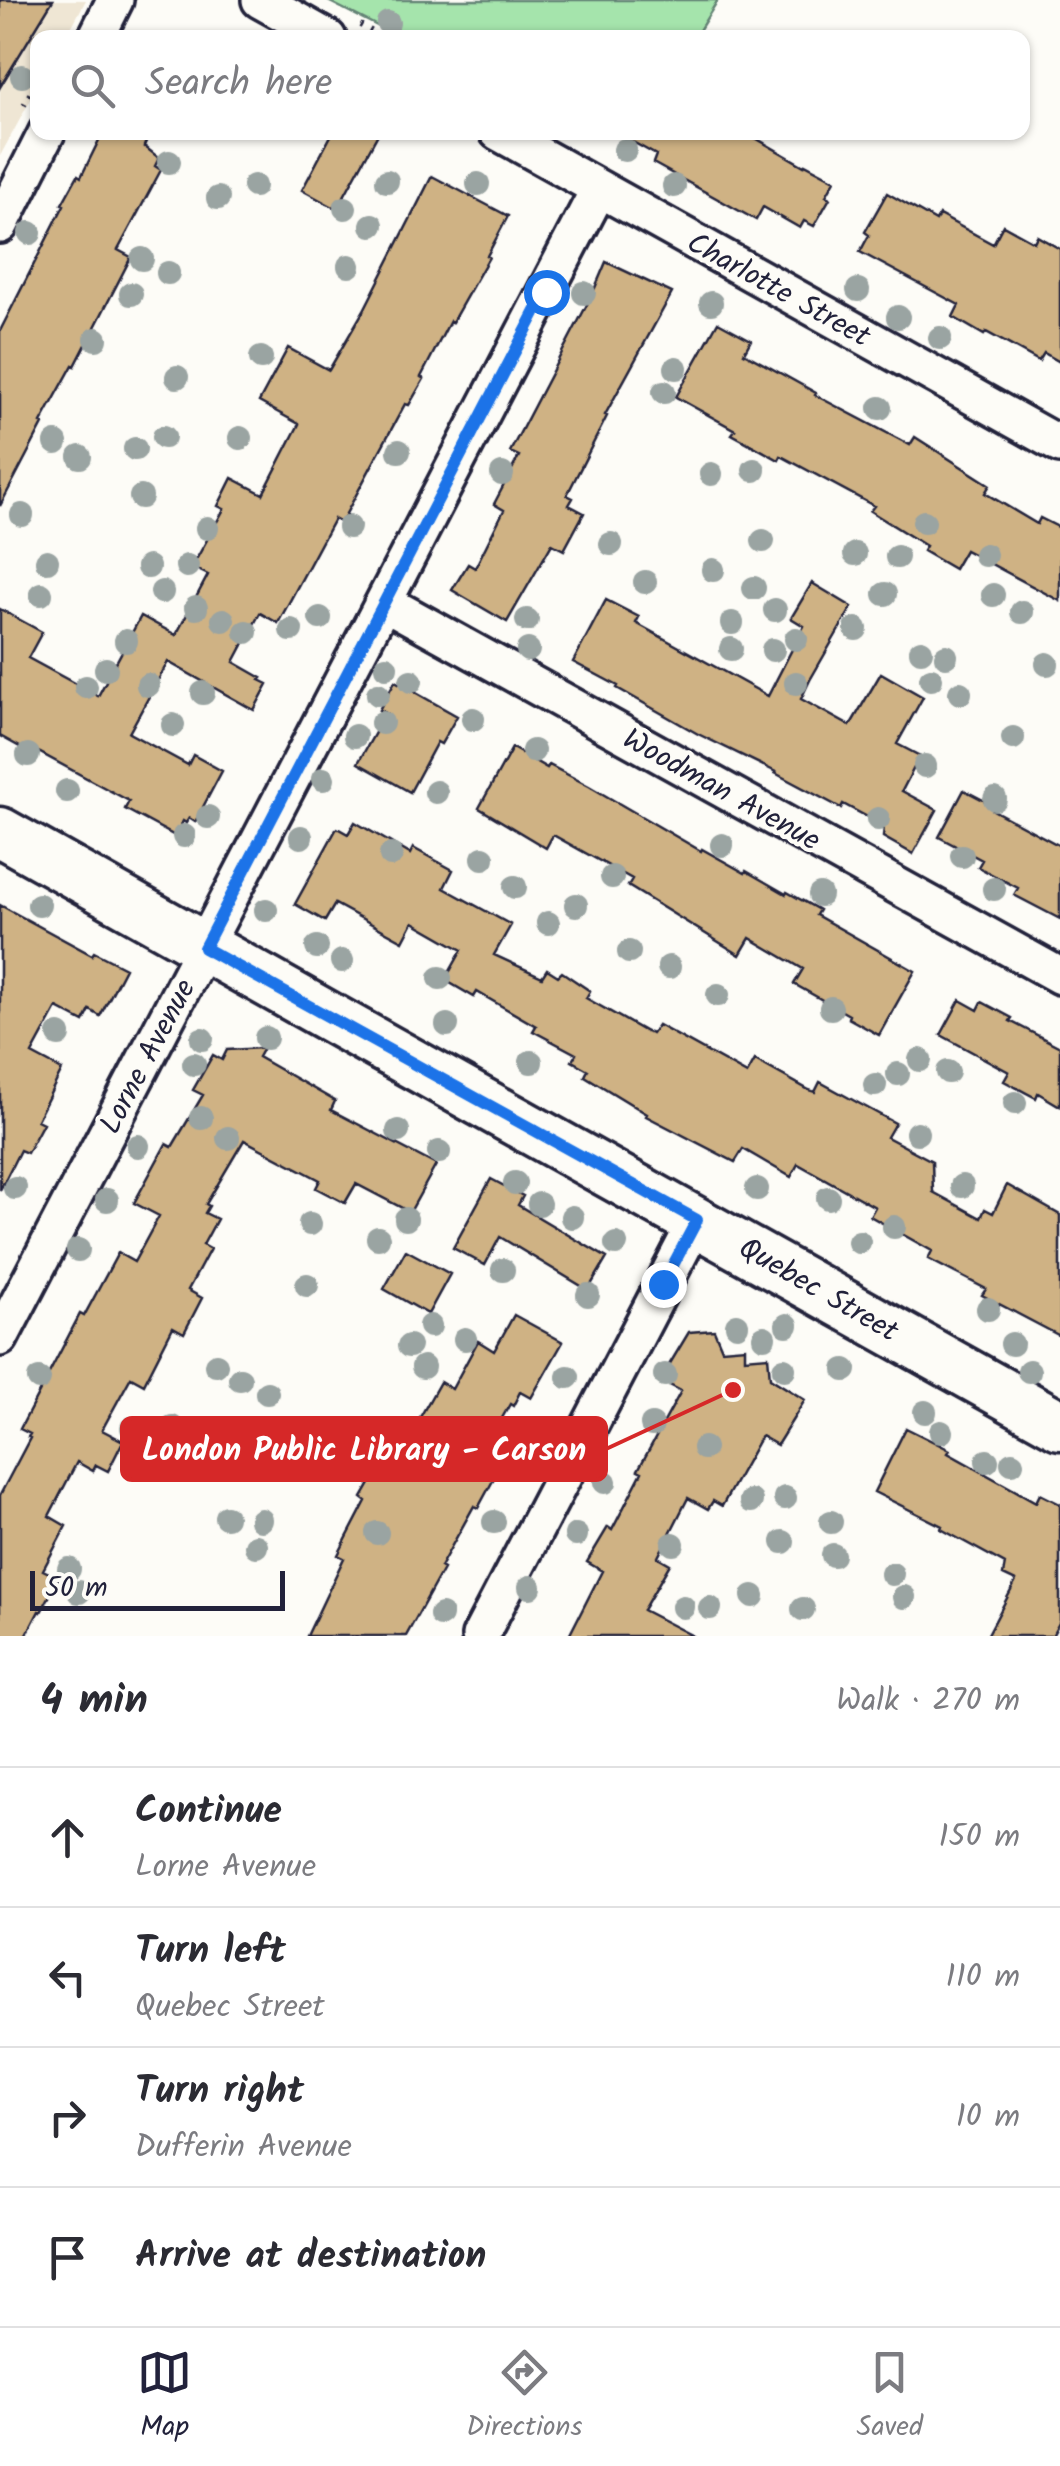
<!DOCTYPE html>
<html lang="en">
<head>
<meta charset="utf-8">
<style>
	body { margin:0; font-family:Kalam,sans-serif; background:#f7f7f7; color:#2b2b33 }
	.scale { position:absolute; left:30px; bottom:25px; width:255px; box-sizing:border-box; padding-left:10px; border:5px solid #22223b; border-top:0; font-size:28px; line-height:35px; white-space:nowrap; color:#22223b; -webkit-text-stroke:8px #fdfcf7; paint-order:stroke }
	.stop { position:absolute; width:30px; height:30px; margin:-22px; border:8px solid #1a73e8; border-radius:50%; background:#fff }
	.stop.end { background:#1a73e8; border-color:#fff; box-shadow:0 2px 10px #0008 }
	.list { margin:0; padding:0; list-style:none }
	h2 { display:flex; justify-content:space-between; align-items:center; height:130px; margin:0; padding:0 40px; font-size:42px }
	h2 small { font-size:32px; font-weight:400; color:#7c7c81 }
	.list li { display:grid; grid-template-columns:65px 1fr auto; gap:30px; align-items:center; box-sizing:border-box; height:140px; padding:0 40px; border-top:2px solid #e1e1e2 }
	.list b { display:block; font-size:38px; white-space:nowrap }
	.list p { margin:0; font-size:32px; white-space:nowrap; color:#7c7c81 }
	.list em { font-size:32px; font-style:normal; color:#7c7c81 }
	.icon { flex:none; width:55px; height:55px; fill:none; stroke:currentColor; stroke-width:2; stroke-linecap:round; stroke-linejoin:round }
	.map { position:relative; flex:none; width:1060px; height:1636px; overflow:hidden }
	.search { position:absolute; background:#fff; box-shadow:0 2px 8px #0004; left:30px; right:30px; top:30px; height:110px; display:flex; align-items:center; gap:25px; box-sizing:border-box; padding:0 35px; border-radius:20px; color:#7c7c81; font-size:38px }
	.sheet { height:690px; background:#fff }
	nav { display:flex; justify-content:space-around; align-items:center; box-sizing:border-box; height:140px; border-top:2px solid #e1e1e2; background:#fff; font-size:28px; color:#7c7c81 }
	nav a { display:grid; justify-items:center; gap:5px }
	nav .on { color:#22223b }
	.map>svg:first-child { display:block }
	.built { fill:#efe6d4 }
	.green { fill:#a5e4ac; stroke:#648374; stroke-width:2.5 }
	.building { fill:#cfb284; stroke:#22223b; stroke-width:2.5 }
	.lines { fill:none; stroke-linecap:round; stroke-linejoin:round }
	.street-casing { stroke:#22223b; stroke-width:42 }
	.secondary-casing { stroke:#22223b; stroke-width:55 }
	.path { stroke:#22223b; stroke-width:6; stroke-dasharray:2.5 8; stroke-linecap:butt }
	.street { stroke:#fdfcf7; stroke-width:35 }
	.secondary { stroke:#fdfcf7; stroke-width:48 }
	.tree { fill:#9aa4a2 }
	.route { stroke:#1a73e8; stroke-width:12 }
	.labels { text-anchor:middle; stroke-width:9; stroke-linejoin:round; paint-order:stroke }
	.street-label { font-size:30px; fill:#22223b; stroke:#fdfcf7 }
	.leader { fill:none; stroke:#d62828; stroke-width:4 }
	.callout-dot { fill:#d62828; stroke:#fdfcf7; stroke-width:4 }
	.callout { fill:#d62828; stroke:#d62828; stroke-width:4 }
	.callout-label { font-size:32px; text-anchor:middle; font-weight:bold; fill:#fff }
</style>
</head>
<body>
<div class="map">
<svg width="1060" height="1636" viewBox="0 0 1060 1636">
	<rect width="100%" height="100%" fill="#fdfcf7"/>
	<filter id="ink" filterUnits="userSpaceOnUse"><feTurbulence type="fractalNoise" baseFrequency=".01" numOctaves="2"/><feDisplacementMap in="SourceGraphic" scale="20" xChannelSelector="R" yChannelSelector="G"/><feConvolveMatrix kernelMatrix="1 2 1 2 8 2 1 2 1" color-interpolation-filters="sRGB"/></filter>
	<g filter="url(#ink)">
		<path class="built" d="M0,0H86L66,37L38,38L37,88L0,156Z"/>
		<path class="green" d="M326,0H718L695,37H399Z"/>
		<path class="building" d="M0,0H53L0,87Z
			M103,132H150L144,146L159,158L155,166L161,170L118,250L131,257L75,366L73,365L41,423L43,424L0,506V331L64,205L62,204L78,175L81,177Z
			M333,132H379L337,209L302,190Z
			M615,132H745L804,166L805,164L835,180L826,196L830,198L814,226L804,221L800,228L763,207L756,220L653,163L656,155Z
			M432,176L508,216L487,256L489,257L452,322L450,321L421,377L424,379L409,405L405,404L341,523L334,519L278,623L260,613L234,662L262,678L260,680L268,684L254,710L168,662L129,733L188,765L193,755L222,771L195,822L189,818L186,823L183,821L175,836L125,809L129,801L31,748L29,752L0,736V609L42,632L28,658L98,696L141,616L176,635L208,575L192,567L224,509L218,506L232,478L263,494L299,424L259,402L288,348L329,370L364,310Z
			M887,193L936,221L939,215L993,244L1003,225L1034,242L1037,236L1060,249V362L1044,353L1039,361L986,332L984,335L953,317L959,305L860,252L869,235L865,232Z
			M606,262L672,293L605,415L607,416L567,495L573,498L569,505L584,513L564,550L552,544L507,622L452,590L468,564L475,568L504,510L494,504L519,456L510,452L592,295Z
			M718,322L751,340L744,353L816,393L815,395L910,445L915,437L990,485L985,493L1037,524L1040,518L1060,528V601L965,550L954,569L923,551L926,546L870,511L874,506L781,456L779,460L732,434L735,430L676,397Z
			M812,583L852,607L810,680L801,699L850,726L881,673L923,697L897,744L920,756L902,791L937,810L913,854L883,837L884,826L843,804L841,808L775,773L776,772L698,734L617,688L618,686L573,662L606,600L639,617L636,623L768,696L804,626L791,618Z
			M395,681L457,716L441,744L437,742L410,792L358,763L386,713L379,710Z
			M512,748L547,768L549,765L589,786L701,851L702,849L745,873L746,871L786,894L787,892L819,910L816,915L915,971L879,1035L848,1018L849,1015L794,984L803,969L750,938L740,955L628,886L632,879L553,835L546,848L479,808Z
			M964,790L987,802L994,808L993,810L1060,846V919L1014,895L1018,888L978,867L982,860L939,837Z
			M355,822L410,854L413,848L453,870L444,888L511,925L494,955L542,977L547,969L558,976L562,972L590,991L586,998L646,1032L652,1034L658,1025L747,1074L755,1060L809,1090L815,1092L820,1082L862,1105L895,1123L887,1137L932,1161L933,1192L981,1218L985,1209L993,1213L1007,1185L1060,1215V1336L982,1295L986,1289L928,1259L932,1251L870,1216L875,1207L798,1164L791,1177L743,1149L735,1162L646,1116L647,1114L585,1076L588,1070L572,1061L576,1054L533,1031L536,1026L477,992L474,997L445,980L462,950L413,922L403,941L335,904L325,921L295,904L337,828L348,834Z
			M0,905L92,955L94,952L125,968L100,1016L90,1010L84,1022L57,1008L32,1054L62,1070L37,1120L43,1123L27,1153L20,1150L0,1190Z
			M960,1000L978,1010L982,1002L1012,1018L1010,1021L1060,1047V1106L1038,1093L1036,1098L1004,1081L1009,1072L941,1035Z
			M263,1048L258,1057L335,1101L331,1110L436,1165L410,1212L356,1184L345,1203L316,1188L320,1180L244,1140L206,1204L209,1206L205,1213L217,1219L203,1245L210,1249L188,1290L202,1298L184,1333L173,1327L144,1384L131,1377L102,1430L123,1441L108,1471L96,1465L93,1471L77,1462L49,1516L66,1526L43,1570L59,1578L41,1612L39,1611L26,1636H0V1495L30,1438L28,1437L30,1434L20,1429L80,1314L84,1316L118,1253L134,1262L159,1216L134,1203L166,1144L172,1147L203,1095L193,1090L213,1055L222,1060L227,1050Z
			M491,1179L523,1196L518,1205L607,1258L588,1290L500,1237L485,1265L453,1248Z
			M406,1250L450,1274L428,1314L384,1289Z
			M514,1315L563,1342L531,1398L520,1392L513,1406L510,1404L476,1464L496,1475L478,1508L474,1506L440,1567L443,1569L406,1636H307L344,1558L338,1555L366,1501L362,1498L402,1428L411,1433L440,1382L452,1389L478,1341L494,1351Z
			M714,1330L722,1349L745,1347V1358L768,1356L770,1378L805,1400L777,1445L761,1436L722,1506L713,1501L708,1509L688,1498L658,1557L670,1564L643,1610L693,1636H569L602,1571L587,1562L608,1527L612,1530L642,1472L638,1470L681,1391L660,1380L689,1332Z
			M906,1428L950,1450L948,1453L1036,1502L1040,1494L1060,1504V1621L1052,1636H987L1016,1581L1003,1575L1005,1564L941,1529L942,1526L874,1492Z"/>
		<g class="lines">
			<defs>
				<path id="street" d="M260,0L328,38
					M96,38L115,0
					M498,132L1060,445
					M0,225L47,132
					M384,602L1060,976
					M0,1338L599,189
					M480,1636L697,1220"/>
				<path id="secondary" d="M0,832C352,1032 708,1226 1060,1425"/>
			</defs>
			<use href="#street" class="street-casing"/>
			<use href="#secondary" class="secondary-casing"/>
			<path class="path" d="M360,25L383,38
				M24,105L38,79"/>
			<use href="#street" class="street"/>
			<use href="#secondary" class="secondary"/>
		</g>
		<g class="tree">
			<circle cx="388" cy="23" r="12"/>
			<circle cx="22" cy="76" r="12"/>
			<circle cx="625" cy="150" r="12"/>
			<circle cx="169" cy="162" r="12"/>
			<circle cx="387" cy="181" r="12"/>
			<circle cx="478" cy="184" r="12"/>
			<circle cx="254" cy="186" r="12"/>
			<circle cx="674" cy="186" r="12"/>
			<circle cx="218" cy="198" r="12"/>
			<circle cx="345" cy="208" r="12"/>
			<circle cx="372" cy="225" r="12"/>
			<circle cx="30" cy="233" r="12"/>
			<circle cx="142" cy="259" r="12"/>
			<circle cx="349" cy="266" r="12"/>
			<circle cx="168" cy="273" r="12"/>
			<circle cx="858" cy="290" r="12"/>
			<circle cx="584" cy="293" r="12"/>
			<circle cx="131" cy="294" r="12"/>
			<circle cx="711" cy="303" r="12"/>
			<circle cx="898" cy="317" r="12"/>
			<circle cx="940" cy="338" r="12"/>
			<circle cx="96" cy="339" r="12"/>
			<circle cx="261" cy="358" r="12"/>
			<circle cx="676" cy="368" r="12"/>
			<circle cx="177" cy="377" r="12"/>
			<circle cx="664" cy="392" r="12"/>
			<circle cx="880" cy="408" r="12"/>
			<circle cx="164" cy="437" r="12"/>
			<circle cx="240" cy="438" r="12"/>
			<circle cx="56" cy="443" r="12"/>
			<circle cx="135" cy="449" r="12"/>
			<circle cx="399" cy="451" r="12"/>
			<circle cx="80" cy="457" r="12"/>
			<circle cx="754" cy="470" r="12"/>
			<circle cx="502" cy="474" r="12"/>
			<circle cx="711" cy="474" r="12"/>
			<circle cx="141" cy="497" r="12"/>
			<circle cx="22" cy="515" r="12"/>
			<circle cx="924" cy="522" r="12"/>
			<circle cx="349" cy="527" r="12"/>
			<circle cx="207" cy="528" r="12"/>
			<circle cx="763" cy="541" r="12"/>
			<circle cx="611" cy="544" r="12"/>
			<circle cx="855" cy="554" r="12"/>
			<circle cx="985" cy="555" r="12"/>
			<circle cx="897" cy="557" r="12"/>
			<circle cx="47" cy="561" r="12"/>
			<circle cx="187" cy="566" r="12"/>
			<circle cx="148" cy="567" r="12"/>
			<circle cx="713" cy="570" r="12"/>
			<circle cx="645" cy="582" r="12"/>
			<circle cx="754" cy="588" r="12"/>
			<circle cx="162" cy="592" r="12"/>
			<circle cx="41" cy="594" r="12"/>
			<circle cx="885" cy="594" r="12"/>
			<circle cx="993" cy="595" r="12"/>
			<circle cx="196" cy="608" r="12"/>
			<circle cx="775" cy="610" r="12"/>
			<circle cx="1022" cy="612" r="12"/>
			<circle cx="320" cy="618" r="12"/>
			<circle cx="223" cy="620" r="12"/>
			<circle cx="527" cy="620" r="12"/>
			<circle cx="732" cy="623" r="12"/>
			<circle cx="856" cy="629" r="12"/>
			<circle cx="291" cy="630" r="12"/>
			<circle cx="246" cy="632" r="12"/>
			<circle cx="796" cy="639" r="12"/>
			<circle cx="126" cy="641" r="12"/>
			<circle cx="731" cy="649" r="12"/>
			<circle cx="528" cy="650" r="12"/>
			<circle cx="773" cy="650" r="12"/>
			<circle cx="921" cy="651" r="12"/>
			<circle cx="946" cy="656" r="12"/>
			<circle cx="1047" cy="664" r="12"/>
			<circle cx="386" cy="667" r="12"/>
			<circle cx="106" cy="669" r="12"/>
			<circle cx="931" cy="679" r="12"/>
			<circle cx="411" cy="681" r="12"/>
			<circle cx="796" cy="683" r="12"/>
			<circle cx="148" cy="685" r="12"/>
			<circle cx="86" cy="687" r="12"/>
			<circle cx="203" cy="693" r="12"/>
			<circle cx="960" cy="693" r="12"/>
			<circle cx="378" cy="694" r="12"/>
			<circle cx="473" cy="719" r="12"/>
			<circle cx="382" cy="723" r="12"/>
			<circle cx="173" cy="725" r="12"/>
			<circle cx="355" cy="736" r="12"/>
			<circle cx="1013" cy="738" r="12"/>
			<circle cx="533" cy="751" r="12"/>
			<circle cx="28" cy="755" r="12"/>
			<circle cx="925" cy="766" r="12"/>
			<circle cx="323" cy="779" r="12"/>
			<circle cx="67" cy="791" r="12"/>
			<circle cx="436" cy="792" r="12"/>
			<circle cx="995" cy="799" r="12"/>
			<circle cx="208" cy="817" r="12"/>
			<circle cx="878" cy="819" r="12"/>
			<circle cx="184" cy="836" r="12"/>
			<circle cx="301" cy="837" r="12"/>
			<circle cx="722" cy="845" r="12"/>
			<circle cx="391" cy="855" r="12"/>
			<circle cx="962" cy="856" r="12"/>
			<circle cx="483" cy="858" r="12"/>
			<circle cx="612" cy="877" r="12"/>
			<circle cx="515" cy="887" r="12"/>
			<circle cx="994" cy="889" r="12"/>
			<circle cx="820" cy="895" r="12"/>
			<circle cx="39" cy="905" r="12"/>
			<circle cx="576" cy="905" r="12"/>
			<circle cx="266" cy="910" r="12"/>
			<circle cx="548" cy="923" r="12"/>
			<circle cx="317" cy="947" r="12"/>
			<circle cx="629" cy="952" r="12"/>
			<circle cx="342" cy="961" r="12"/>
			<circle cx="669" cy="967" r="12"/>
			<circle cx="440" cy="978" r="12"/>
			<circle cx="718" cy="995" r="12"/>
			<circle cx="831" cy="1008" r="12"/>
			<circle cx="447" cy="1025" r="12"/>
			<circle cx="59" cy="1035" r="12"/>
			<circle cx="266" cy="1038" r="12"/>
			<circle cx="202" cy="1039" r="12"/>
			<circle cx="920" cy="1060" r="12"/>
			<circle cx="531" cy="1062" r="12"/>
			<circle cx="194" cy="1064" r="12"/>
			<circle cx="948" cy="1072" r="12"/>
			<circle cx="898" cy="1074" r="12"/>
			<circle cx="875" cy="1085" r="12"/>
			<circle cx="1015" cy="1103" r="12"/>
			<circle cx="201" cy="1118" r="12"/>
			<circle cx="398" cy="1131" r="12"/>
			<circle cx="917" cy="1133" r="12"/>
			<circle cx="228" cy="1138" r="12"/>
			<circle cx="138" cy="1146" r="12"/>
			<circle cx="439" cy="1152" r="12"/>
			<circle cx="515" cy="1183" r="12"/>
			<circle cx="962" cy="1186" r="12"/>
			<circle cx="15" cy="1188" r="12"/>
			<circle cx="757" cy="1189" r="12"/>
			<circle cx="828" cy="1198" r="12"/>
			<circle cx="107" cy="1200" r="12"/>
			<circle cx="539" cy="1204" r="12"/>
			<circle cx="572" cy="1217" r="12"/>
			<circle cx="406" cy="1219" r="12"/>
			<circle cx="310" cy="1224" r="12"/>
			<circle cx="894" cy="1227" r="12"/>
			<circle cx="378" cy="1238" r="12"/>
			<circle cx="859" cy="1242" r="12"/>
			<circle cx="616" cy="1244" r="12"/>
			<circle cx="78" cy="1250" r="12"/>
			<circle cx="503" cy="1270" r="12"/>
			<circle cx="307" cy="1285" r="12"/>
			<circle cx="588" cy="1295" r="12"/>
			<circle cx="988" cy="1309" r="12"/>
			<circle cx="737" cy="1325" r="12"/>
			<circle cx="787" cy="1325" r="12"/>
			<circle cx="430" cy="1326" r="12"/>
			<circle cx="764" cy="1337" r="12"/>
			<circle cx="465" cy="1339" r="12"/>
			<circle cx="1012" cy="1344" r="12"/>
			<circle cx="409" cy="1346" r="12"/>
			<circle cx="216" cy="1365" r="12"/>
			<circle cx="423" cy="1367" r="12"/>
			<circle cx="784" cy="1369" r="12"/>
			<circle cx="845" cy="1370" r="12"/>
			<circle cx="1029" cy="1371" r="12"/>
			<circle cx="665" cy="1375" r="12"/>
			<circle cx="568" cy="1377" r="12"/>
			<circle cx="39" cy="1379" r="12"/>
			<circle cx="240" cy="1379" r="12"/>
			<circle cx="267" cy="1393" r="12"/>
			<circle cx="925" cy="1412" r="12"/>
			<circle cx="652" cy="1425" r="12"/>
			<circle cx="172" cy="1427" r="12"/>
			<circle cx="132" cy="1428" r="12"/>
			<circle cx="941" cy="1432" r="12"/>
			<circle cx="704" cy="1448" r="12"/>
			<circle cx="987" cy="1461" r="12"/>
			<circle cx="1012" cy="1463" r="12"/>
			<circle cx="605" cy="1482" r="12"/>
			<circle cx="785" cy="1498" r="12"/>
			<circle cx="751" cy="1501" r="12"/>
			<circle cx="226" cy="1517" r="12"/>
			<circle cx="261" cy="1520" r="12"/>
			<circle cx="494" cy="1522" r="12"/>
			<circle cx="831" cy="1522" r="12"/>
			<circle cx="377" cy="1533" r="12"/>
			<circle cx="576" cy="1535" r="12"/>
			<circle cx="783" cy="1542" r="12"/>
			<circle cx="673" cy="1544" r="12"/>
			<circle cx="256" cy="1546" r="12"/>
			<circle cx="833" cy="1555" r="12"/>
			<circle cx="69" cy="1569" r="12"/>
			<circle cx="892" cy="1574" r="12"/>
			<circle cx="530" cy="1587" r="12"/>
			<circle cx="79" cy="1592" r="12"/>
			<circle cx="753" cy="1596" r="12"/>
			<circle cx="904" cy="1597" r="12"/>
			<circle cx="683" cy="1607" r="12"/>
			<circle cx="710" cy="1608" r="12"/>
			<circle cx="803" cy="1609" r="12"/>
			<circle cx="441" cy="1615" r="12"/>
		</g>
	</g>
	<g class="lines" filter="url(#ink)">
		<path class="route" d="M546,292L204,948L697,1220L663,1284"/>
	</g>
	<g class="labels">
		<g class="street-label">
			<text transform="translate(779 289) rotate(29)" y="10">Charlotte Street</text>
			<text transform="translate(722 789) rotate(29)" y="10">Woodman Avenue</text>
			<text transform="translate(147 1056) rotate(-62)" y="10">Lorne Avenue</text>
			<text transform="translate(819 1289) rotate(30)" y="10">Quebec Street</text>
		</g>
	</g>
	<path class="leader" d="M733 1390L606 1449"/>
	<circle class="callout-dot" cx="733" cy="1390" r="10"/>
	<rect class="callout" x="122" y="1418" width="484" height="62" rx="10"/>
	<g class="callout-label">
		<text x="364" y="1460">London Public Library - Carson</text>
	</g>
</svg>
<div class="scale">50 m</div>
<div class="stop" style="left:546px;top:292px"></div>
<div class="stop end" style="left:663px;top:1284px"></div>
<div class="search"><svg class="icon" aria-label="search" viewBox="0 0 24 24"><circle cx="10" cy="10" r="6"/><path d="M15 15l6 6"/></svg>Search here</div>
</div>
<section class="sheet">
<h2>4 min<small>Walk · 270 m</small></h2>
<ul class="list">
<li><svg class="icon" aria-label="ahead" viewBox="0 0 24 24"><path d="M12 20V5M6 11l6-6 6 6"/></svg><div><b>Continue</b><p>Lorne Avenue</p></div><em>150 m</em></li>
<li><svg class="icon" aria-label="left" viewBox="0 0 24 24"><path d="M17 20v-9H6M10 6l-5 5 5 5"/></svg><div><b>Turn left</b><p>Quebec Street</p></div><em>110 m</em></li>
<li><svg class="icon" aria-label="right" viewBox="0 0 24 24"><path d="M7 20v-9h11M14 6l5 5-5 5"/></svg><div><b>Turn right</b><p>Dufferin Avenue</p></div><em>10 m</em></li>
<li><svg class="icon" aria-label="arrive" viewBox="0 0 24 24"><path d="M6 21V4h12l-3 4 3 4H6"/></svg><div><b>Arrive at destination</b></div></li>
</ul>
</section>
<nav>
<a class="on"><svg class="icon" aria-label="map" viewBox="0 0 24 24"><path d="M3 6l6-2 6 2 6-2v14l-6 2-6-2-6 2zM9 4v14M15 6v14"/></svg>Map</a>
<a><svg class="icon" aria-label="directions" viewBox="0 0 24 24"><path d="M12 3l9 9-9 9-9-9zM9 14v-3h6M13 9l2 2-2 2"/></svg>Directions</a>
<a><svg class="icon" aria-label="saved" viewBox="0 0 24 24"><path d="M7 4h10v16l-5-4-5 4z"/></svg>Saved</a>
</nav>
</body>
</html>
